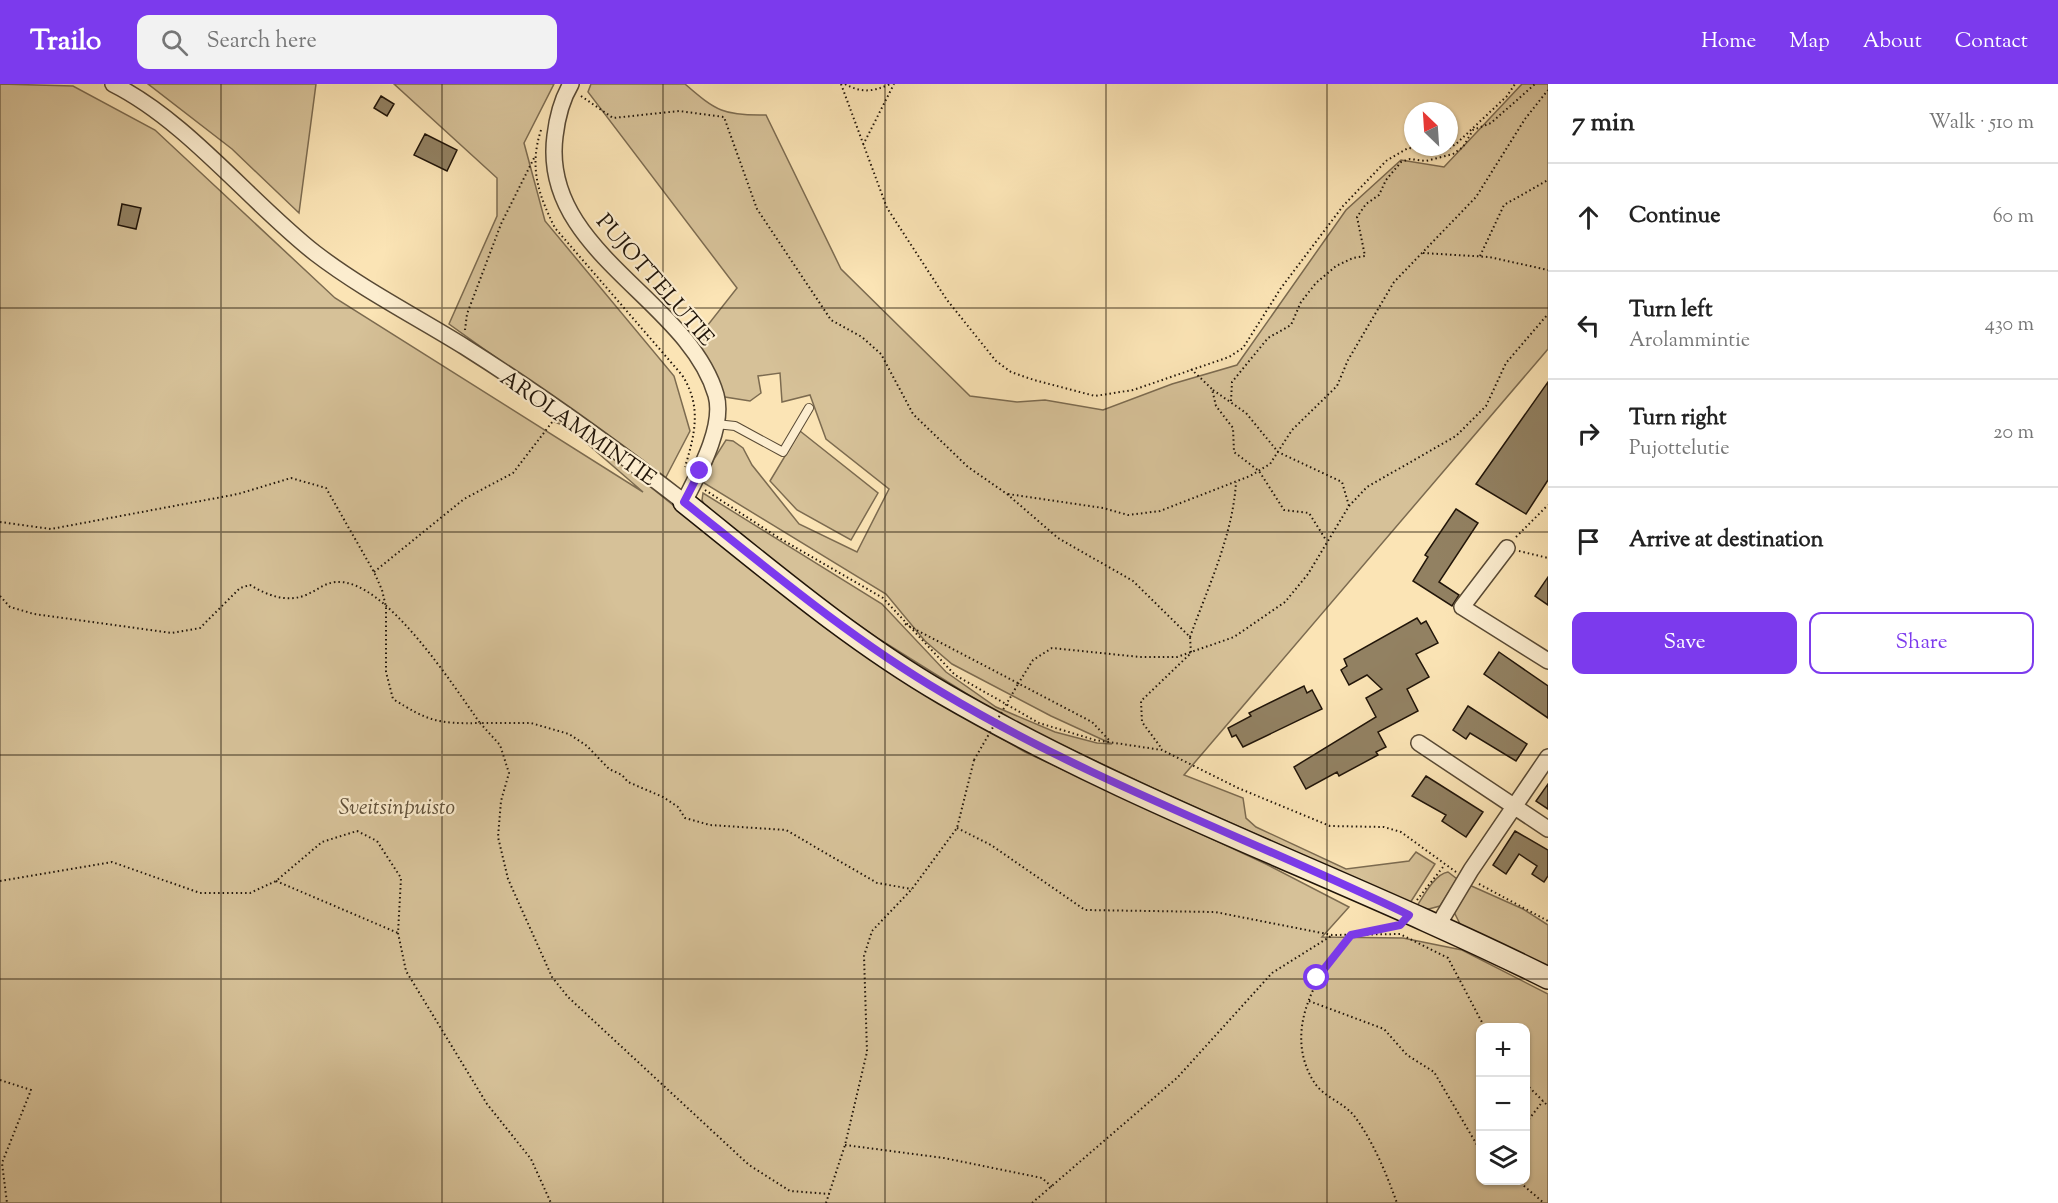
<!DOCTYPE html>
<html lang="en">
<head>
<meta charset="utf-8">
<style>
	body { margin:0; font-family:"Sorts Mill Goudy",serif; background:#f2f2f2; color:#222 }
	.controls { position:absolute; right:18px; bottom:18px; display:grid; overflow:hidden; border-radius:12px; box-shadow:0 2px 4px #0004 }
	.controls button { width:54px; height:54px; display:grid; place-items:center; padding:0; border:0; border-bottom:2px solid #e0e0e0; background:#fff; color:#222; font:30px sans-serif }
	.compass { position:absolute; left:1404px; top:18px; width:54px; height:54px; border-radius:50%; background:#fff; box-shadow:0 2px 4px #0004; rotate:335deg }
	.stop { position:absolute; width:18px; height:18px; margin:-14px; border:4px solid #7c3aed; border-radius:50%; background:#fff }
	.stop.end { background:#7c3aed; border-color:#fff; box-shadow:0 2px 6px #0008 }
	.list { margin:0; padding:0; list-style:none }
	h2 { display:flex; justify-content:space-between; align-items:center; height:78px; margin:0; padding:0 24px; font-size:26px }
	h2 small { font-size:20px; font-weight:400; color:#767676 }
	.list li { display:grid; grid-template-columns:39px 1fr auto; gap:18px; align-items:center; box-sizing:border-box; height:108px; padding:0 24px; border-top:2px solid #e0e0e0 }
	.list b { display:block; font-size:22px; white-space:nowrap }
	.list p { margin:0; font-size:20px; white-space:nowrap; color:#767676 }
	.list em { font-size:20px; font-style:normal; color:#767676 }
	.actions { display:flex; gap:12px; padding:18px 24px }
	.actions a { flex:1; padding:14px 0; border:2px solid #7c3aed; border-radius:12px; text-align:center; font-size:21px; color:#7c3aed }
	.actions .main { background:#7c3aed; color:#fff }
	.icon { flex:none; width:33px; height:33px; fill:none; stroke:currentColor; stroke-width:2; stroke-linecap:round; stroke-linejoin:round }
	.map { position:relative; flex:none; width:1548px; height:1119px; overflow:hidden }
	header { display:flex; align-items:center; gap:36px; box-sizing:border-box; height:84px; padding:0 30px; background:#7c3aed; color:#fff }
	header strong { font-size:28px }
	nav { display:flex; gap:33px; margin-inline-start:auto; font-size:21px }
	.search { width:420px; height:54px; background:#f2f2f2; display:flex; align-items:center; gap:15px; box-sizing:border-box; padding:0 21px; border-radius:12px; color:#767676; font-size:22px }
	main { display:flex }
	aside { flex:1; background:#fff }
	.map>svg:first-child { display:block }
	.green { fill:#d6c198; stroke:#7c6b50; stroke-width:1.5; fill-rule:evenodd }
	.building { fill:#928162; stroke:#211509; stroke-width:1.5 }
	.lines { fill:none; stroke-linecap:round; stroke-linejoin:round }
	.lane-casing { stroke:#584934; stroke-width:10 }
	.street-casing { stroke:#584934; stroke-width:18 }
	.secondary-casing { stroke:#211509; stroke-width:24 }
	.path { stroke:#211509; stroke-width:2; stroke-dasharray:1.5 3; stroke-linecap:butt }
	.lane { stroke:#fcedcf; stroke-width:8 }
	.street { stroke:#fcedcf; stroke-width:15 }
	.secondary { stroke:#fcedcf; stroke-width:21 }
	.path-bridge { stroke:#211509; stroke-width:2; stroke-dasharray:1.5 3; stroke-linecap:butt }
	.route { stroke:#7c3aed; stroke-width:8 }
	.grid { fill:none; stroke:#211509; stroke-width:1.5; stroke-opacity:0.55 }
	.labels { text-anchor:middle; stroke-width:4.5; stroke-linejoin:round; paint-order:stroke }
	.street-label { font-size:22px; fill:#211509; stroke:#fcedcf }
	.park-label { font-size:22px; font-style:italic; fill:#60513b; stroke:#fcedcf }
</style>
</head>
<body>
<header>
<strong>Trailo</strong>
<div class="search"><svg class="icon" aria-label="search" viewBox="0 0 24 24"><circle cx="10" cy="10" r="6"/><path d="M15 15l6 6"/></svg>Search here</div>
<nav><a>Home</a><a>Map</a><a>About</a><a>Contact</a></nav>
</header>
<main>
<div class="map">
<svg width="1548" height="1119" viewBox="0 0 1548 1119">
	<rect width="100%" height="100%" fill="#fbe4b5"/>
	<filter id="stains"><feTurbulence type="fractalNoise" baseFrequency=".00333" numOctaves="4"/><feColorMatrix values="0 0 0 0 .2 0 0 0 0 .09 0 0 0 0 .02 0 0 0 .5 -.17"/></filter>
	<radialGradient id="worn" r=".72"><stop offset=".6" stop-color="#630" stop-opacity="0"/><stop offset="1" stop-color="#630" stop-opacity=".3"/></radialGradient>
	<path class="green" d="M0,0L73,2L155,46L335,214L643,408L569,344L555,338L561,332L570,338L823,542L915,605L1025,668L1266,780L1349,823L1322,853L1403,854L1462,866L1548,910V1119H0ZM1480,944H1526V1096H1480Z
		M148,0H316L299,129L232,65Z
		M394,0H554L524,59L545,137L674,292L690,347L665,395L449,240L497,132V94Z
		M591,0H685C716,27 724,32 766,31L841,185L970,312L1017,318L1045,316L1103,326L1172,300L1237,281L1346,126L1401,76L1444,83L1522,0H1548V265L1184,691L1243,714L1246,734L1256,743L1346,785L1409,777L1416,768L1435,780L1410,819L1155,705L1007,635L879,555L825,517L706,424L702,416L703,409L882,520L946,588L996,623L1055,648L1097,659L1112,660L1051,632L952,580L925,557L886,510L704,399L714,375L726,356L733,357L743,364L752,381L799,440L857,468L889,405L826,355L810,311L782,318L780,289L758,292L761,309L750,317L725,313L696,256L737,204L588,8Z
		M800,347L878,409L851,456L797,426L770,397Z
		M1448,788L1457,795L1440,822L1425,826L1417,822C1424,811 1435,790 1448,788Z
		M1467,800L1523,825L1548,841V882L1461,842L1454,828Z"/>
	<path class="building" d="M381,12L394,20L387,32L374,24Z
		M425,50L457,66L447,87L414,71Z
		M122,120L141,124L136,145L118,141Z
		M1548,298V396L1526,430L1476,400Z
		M1456,425L1478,439L1439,498L1459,511L1452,522L1413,497L1428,473L1425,471Z
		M1548,493V521L1535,512Z
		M1417,534L1421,540L1426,537L1438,559L1416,570L1429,593L1407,605L1418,627L1378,648L1386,663L1376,668L1378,671L1339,692L1337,688L1306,705L1294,683L1376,633L1366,614L1382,605L1367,591L1349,601L1341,586L1347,582L1344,575Z
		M1499,568L1548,602V634L1484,590Z
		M1304,602L1307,609L1312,606L1322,625L1243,663L1236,651L1232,653L1228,644L1251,632L1249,629Z
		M1468,622L1527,660L1516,677L1470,649L1466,655L1453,646Z
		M1426,692L1483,728L1466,753L1442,737L1446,731L1412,712Z
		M1548,700V725L1536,717Z
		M1515,747L1548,766V792L1544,798L1532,790L1537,782L1519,770L1506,790L1493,781Z"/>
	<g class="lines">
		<defs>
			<path id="lane" d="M716,340L735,342L783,368L809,324"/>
			<path id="street" d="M113,0C187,37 249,117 315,169C362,205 415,232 465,263C541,311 613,363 684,418C698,390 725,343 716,311C688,215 540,167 555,52C557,35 562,15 571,0
				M1507,464L1462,523L1548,577
				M1419,659L1548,745
				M1437,843L1471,786L1548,673"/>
			<path id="secondary" d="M684,418C768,485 851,556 944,610C1137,722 1349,795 1548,894"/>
		</defs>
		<use href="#lane" class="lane-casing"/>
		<use href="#street" class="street-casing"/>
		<use href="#secondary" class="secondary-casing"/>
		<path class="path" d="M841,0L887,124L947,216L996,277L1011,288L1034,296L1095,312L1133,306L1229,273L1243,264L1281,204L1343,122L1386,77L1408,64L1446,66L1456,60L1507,12L1515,0
			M845,0C861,9 873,8 890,0
			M581,12L613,34L679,27L724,33L757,125L831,236L862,253L881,270L913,330L968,383L1007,410L1058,454L1133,497L1190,553L1191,569L1141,617L1142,638L1162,665
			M541,46C529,83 538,110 555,144L682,291C702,322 695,350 685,383
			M863,61L894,0
			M1423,169L1489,173L1548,186
			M1480,172L1504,121L1548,96
			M465,246L467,230L501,140L534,74
			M1191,285L1212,305L1216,322L1233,344L1234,368L1259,387L1284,426L1309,429L1326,456
			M1213,306L1246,329L1278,368L1342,398L1349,422
			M1231,317L1232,298L1268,254L1291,241L1301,218L1316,199L1336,182L1353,174L1365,172L1357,133L1366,120L1379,111L1386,96L1401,78L1410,75L1426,77L1453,70L1463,63L1473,46L1491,39L1535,0
			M705,406L779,454L883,514L955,591L1039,639L1095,656L1162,666L1238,704L1330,742L1384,743L1401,748L1456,788
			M1008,410L1103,424L1128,431L1160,427L1250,392L1270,380L1292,346L1337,302L1348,276L1394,198L1476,113L1525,35L1548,6
			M0,438L51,445L238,410L291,394L326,404L374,488L382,506L386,523V588L393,615C428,637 438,640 480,639L500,661L509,689L501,717L498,753L508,795L552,893L568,913L749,1081L790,1107L830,1110
			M1516,453L1548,421
			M1519,467L1548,474
			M374,488L464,415L513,389L553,337
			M0,512L10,523L34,530L172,549L200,544L240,504L250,501C267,511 286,519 306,511C316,507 324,499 336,498C385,494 454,603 480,639H531L569,650L587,662L609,685L622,691L628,698L663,713L678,723L685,734L710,741L786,746L877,799L912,805
			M905,540L1092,638L1110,657
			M1190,553C1208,503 1233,451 1236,398
			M1018,600L1033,576L1052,564L1140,573H1177L1234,553L1285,518L1308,490L1349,422L1367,403L1456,352L1486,322L1506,279L1548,230
			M957,744L991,761L1085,826L1215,828L1332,851L1400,850L1448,874L1485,944
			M0,797L112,778L200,809H250L276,797L322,758L357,747L377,757L401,794L398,849L406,887L487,1020L531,1075L551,1119
			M276,797L398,849
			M1479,800L1548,837
			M1417,816L1443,783
			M1363,849L1395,843
			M1351,851C1316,890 1282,947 1314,998C1323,1013 1345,1019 1355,1033C1374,1059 1386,1089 1397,1119
			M1309,917L1384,945L1407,971L1434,988L1480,1066
			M0,996L31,1006L2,1079L7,1119
			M1526,1000L1548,1022
			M1526,1039L1543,1017
			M845,1061L944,1074L1042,1094L1052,1103
			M1517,1096L1544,1119
			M826,1119L845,1061L867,968L864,872L872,847L912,805L957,744L974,676
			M1032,1119L1177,994L1272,889L1331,852"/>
		<use href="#lane" class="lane"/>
		<use href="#street" class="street"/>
		<use href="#secondary" class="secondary"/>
		<path class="path-bridge" d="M974,676L1018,600"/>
	</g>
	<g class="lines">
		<path class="route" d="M700,387L684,418C768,485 850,554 943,609C1091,698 1254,756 1409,831L1400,841L1351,851L1317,894"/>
	</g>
	<path class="grid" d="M221,0V1119M442,0V1119M663,0V1119M885,0V1119M1106,0V1119M1327,0V1119M0,224H1548M0,448H1548M0,671H1548M0,895H1548"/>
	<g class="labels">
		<g class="street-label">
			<text transform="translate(656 195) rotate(49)" y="8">PUJOTTELUTIE</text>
			<text transform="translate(579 343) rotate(35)" y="8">AROLAMMINTIE</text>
		</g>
		<g class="park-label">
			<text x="397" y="730">Sveitsinpuisto</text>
		</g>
	</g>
	<rect width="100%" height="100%" filter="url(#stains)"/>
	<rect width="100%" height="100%" fill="url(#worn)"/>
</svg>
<div class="controls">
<button>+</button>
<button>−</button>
<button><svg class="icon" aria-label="layers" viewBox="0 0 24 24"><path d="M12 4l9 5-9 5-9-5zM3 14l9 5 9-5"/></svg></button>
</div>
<svg class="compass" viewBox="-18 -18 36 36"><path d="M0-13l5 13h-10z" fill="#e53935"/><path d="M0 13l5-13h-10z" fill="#767676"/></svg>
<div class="stop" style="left:1317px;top:894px"></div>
<div class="stop end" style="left:700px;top:387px"></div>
</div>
<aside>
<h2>7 min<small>Walk · 510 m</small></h2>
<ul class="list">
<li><svg class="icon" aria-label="ahead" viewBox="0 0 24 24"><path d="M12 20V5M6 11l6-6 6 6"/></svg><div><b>Continue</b></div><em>60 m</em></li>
<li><svg class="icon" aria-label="left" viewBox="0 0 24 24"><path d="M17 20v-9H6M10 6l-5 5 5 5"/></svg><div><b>Turn left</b><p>Arolammintie</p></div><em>430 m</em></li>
<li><svg class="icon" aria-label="right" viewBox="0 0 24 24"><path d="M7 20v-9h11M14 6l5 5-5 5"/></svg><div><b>Turn right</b><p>Pujottelutie</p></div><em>20 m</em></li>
<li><svg class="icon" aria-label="arrive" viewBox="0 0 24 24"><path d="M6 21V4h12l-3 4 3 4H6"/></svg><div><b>Arrive at destination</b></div></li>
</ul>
<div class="actions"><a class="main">Save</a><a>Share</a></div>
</aside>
</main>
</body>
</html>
